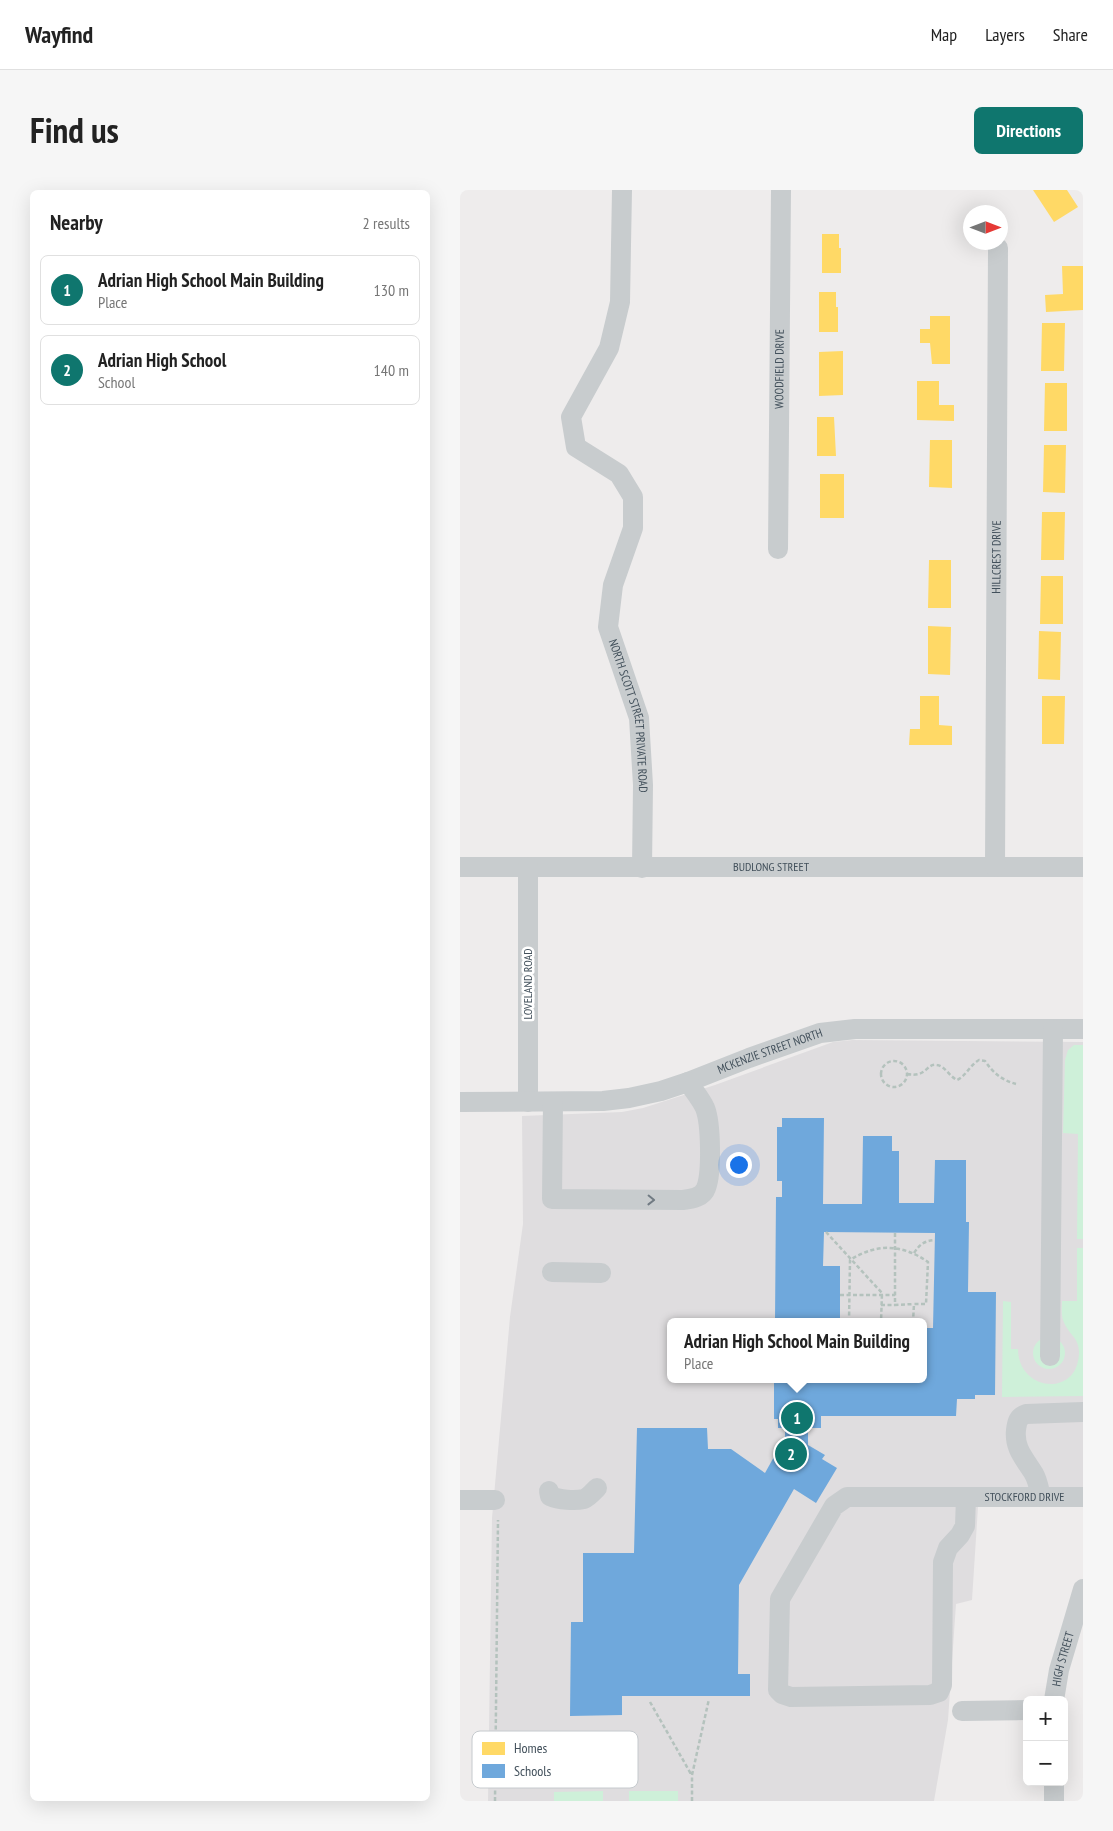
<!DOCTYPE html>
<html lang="en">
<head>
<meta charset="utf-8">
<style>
	body { margin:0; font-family:"PT Sans Narrow",sans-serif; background:#f6f6f6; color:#222 }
	.controls { position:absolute; right:15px; bottom:15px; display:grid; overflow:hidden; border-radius:8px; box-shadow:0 5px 20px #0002 }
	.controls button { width:45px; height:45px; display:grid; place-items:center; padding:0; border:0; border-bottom:1px solid #e0e0e0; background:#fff; color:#222; font:25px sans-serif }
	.compass { position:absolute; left:503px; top:15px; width:45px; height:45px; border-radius:50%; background:#fff; box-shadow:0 5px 20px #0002; rotate:90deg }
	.you { position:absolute; left:278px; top:974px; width:18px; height:18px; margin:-12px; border:4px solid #fff; border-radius:50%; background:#1a73e8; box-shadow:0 0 0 8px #1a73e833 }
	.badge { display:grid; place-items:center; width:32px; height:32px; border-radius:50%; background:#0f766e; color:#fff; font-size:16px; font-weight:700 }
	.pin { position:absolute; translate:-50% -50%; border:2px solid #fff; box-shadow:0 1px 5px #0006 }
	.popup { position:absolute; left:207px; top:1128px; width:260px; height:65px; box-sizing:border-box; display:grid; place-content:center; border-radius:8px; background:#fff; filter:drop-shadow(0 1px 4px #0005); font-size:16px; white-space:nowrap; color:#767676 }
	.popup b { font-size:19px; color:#222 }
	.popup::after { content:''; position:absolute; left:50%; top:100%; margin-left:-10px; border:10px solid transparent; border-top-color:#fff }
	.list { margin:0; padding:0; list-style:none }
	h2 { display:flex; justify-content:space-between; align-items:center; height:65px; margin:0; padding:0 20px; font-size:21px }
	h2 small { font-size:16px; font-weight:400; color:#767676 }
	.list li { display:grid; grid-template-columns:32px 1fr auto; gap:15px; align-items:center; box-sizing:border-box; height:70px; margin:0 10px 10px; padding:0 10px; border:1px solid #e0e0e0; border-radius:8px }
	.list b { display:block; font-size:19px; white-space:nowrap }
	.list p { margin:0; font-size:16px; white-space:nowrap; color:#767676 }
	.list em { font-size:16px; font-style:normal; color:#767676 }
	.map { position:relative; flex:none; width:623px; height:1611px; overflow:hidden; border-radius:8px }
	header { display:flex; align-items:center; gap:30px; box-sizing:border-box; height:70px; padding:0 25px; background:#fff; border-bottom:1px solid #e0e0e0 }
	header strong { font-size:24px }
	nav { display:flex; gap:28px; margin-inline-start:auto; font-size:18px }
	.intro { display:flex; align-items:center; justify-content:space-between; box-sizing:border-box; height:120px; padding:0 30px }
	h1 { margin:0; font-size:35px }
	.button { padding:12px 22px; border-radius:8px; background:#0f766e; color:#fff; font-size:18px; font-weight:700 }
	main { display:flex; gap:30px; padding:0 30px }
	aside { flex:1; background:#fff; border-radius:8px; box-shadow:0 5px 20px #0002 }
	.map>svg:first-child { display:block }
	.education { fill:#dfdddf; fill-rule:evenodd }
	.green { fill:#cef0d9 }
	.homes { fill:#ffd966 }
	.schools { fill:#6fa8dc }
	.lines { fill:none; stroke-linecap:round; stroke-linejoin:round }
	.path { stroke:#b4c2bd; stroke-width:2.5; stroke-dasharray:4 2.5; stroke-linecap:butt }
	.minor { stroke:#c8ccce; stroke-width:20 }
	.oneway { stroke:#717b83 }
	.labels { text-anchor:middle; stroke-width:5; stroke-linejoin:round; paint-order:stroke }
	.street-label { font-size:12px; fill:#42505b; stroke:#fff }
	.key { fill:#fff; stroke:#c6cace; stroke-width:1 }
	.key-label { font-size:14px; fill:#42505b }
</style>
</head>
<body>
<header>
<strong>Wayfind</strong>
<nav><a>Map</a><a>Layers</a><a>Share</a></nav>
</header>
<div class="intro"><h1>Find us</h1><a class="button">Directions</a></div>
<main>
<aside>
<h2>Nearby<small>2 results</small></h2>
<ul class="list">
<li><span class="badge">1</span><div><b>Adrian High School Main Building</b><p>Place</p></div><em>130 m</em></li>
<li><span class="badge">2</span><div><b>Adrian High School</b><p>School</p></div><em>140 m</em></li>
</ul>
</aside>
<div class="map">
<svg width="623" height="1611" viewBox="0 0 623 1611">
	<rect width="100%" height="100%" fill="#eeecec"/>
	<path class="education" d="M393,850L623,852V1315L518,1317L512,1410L496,1414L488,1530L474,1611H28L32,1328L50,1127L63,1034L62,926L162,922L183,918L255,895L373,852ZM211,1132H463V1189H211Z"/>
	<path class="green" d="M614,855H623V1049H617L618,944L603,943L605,870L608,860Z
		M617,1058H623V1206L542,1207L543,1111L551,1112V1159H558C558,1199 611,1207 618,1171C623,1148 609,1147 603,1130C601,1124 602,1117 602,1111H617Z
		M573 1163a16 16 0 1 1 32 0a16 16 0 1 1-32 0Z
		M143,1601V1611H94V1602Z
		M169,1601H218V1611H169Z"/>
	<path class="homes" d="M573,0H607L618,17L594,32Z
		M362,44H379V58H381V83H362Z
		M602,76H623V120L586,122L585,105L603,104Z
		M359,102H376V117H378V142H359Z
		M470,126H490V174H472L470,153H460V139H470Z
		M582,133H605L604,181H581Z
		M383,161V205L359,206V162Z
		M457,191H479V215H494V231L457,230Z
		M585,193H607V241H584Z
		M357,227H374L376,266H357Z
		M470,250H492V298L469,297Z
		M584,255H606L605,303L583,302Z
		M360,284H384V328H360Z
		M582,322H605L604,370H581Z
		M469,370H491V418H468Z
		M581,386H603V434H580Z
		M468,436L491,437L490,485L468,484Z
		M579,441L601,442L600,490L578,489Z
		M460,506H479V535L492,536V555H449L450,539H460Z
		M582,506H605L604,554H582Z"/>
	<path class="schools" d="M322,928H364L363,1014H402L403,946H432V961H439V1013H474L475,970H506V1032H509L508,1102H536L535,1205H515V1209H497L496,1226H361V1238H348V1255L365,1265L362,1269L377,1278L356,1313L334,1299L279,1395L278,1484H290V1506H162V1525L110,1526L111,1432H123V1363H174L177,1238H247L248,1259H271L305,1283L325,1247V1238H318V1229H314V1189H463V1138H473L475,1043L364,1042L363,1076H380V1132H315L316,1007H322V991H317V937H322Z"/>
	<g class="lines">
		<path class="path" d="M421 884a13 13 0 1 1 26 0a13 13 0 1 1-26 0Z
			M447,884C467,888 466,873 477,875C485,876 489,886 497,890C506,886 510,875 519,870L525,871C534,884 542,890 556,894
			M366,1042L422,1103L421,1132
			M435,1043V1115L454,1114
			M454,1063C460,1054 464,1051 475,1050
			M380,1105H435
			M421,1115H435
			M389,1132L390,1070C417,1053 442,1054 468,1072L466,1114H454L453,1132
			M190,1512L231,1584
			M35,1611L38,1330
			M232,1611V1585L249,1509"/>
		<g class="minor">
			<path id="s1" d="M162,0L160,112L149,158L111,227L116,257L159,284L173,307V338L153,395L148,437L179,528L183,595L182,678"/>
			<path id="s2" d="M318,359L321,0"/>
			<path id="s3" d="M0,677H623"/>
			<path d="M68,677V912"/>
			<path id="s4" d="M535,677L538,58"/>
			<path id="s5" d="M0,912L143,911L169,908L201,901L228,892L289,868L360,843L395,839H623"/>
			<path d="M93,912L92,1009L223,1010C232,1009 243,1007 246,998C252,983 251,933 245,918C241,909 234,901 228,892"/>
			<path d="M92,1082L141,1083"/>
			<path d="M590,1166L593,840"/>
			<path d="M89,1301L90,1306C99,1310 115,1311 124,1309C129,1307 133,1302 137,1298"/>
			<path id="s6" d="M506,1307L505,1336L500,1345L488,1358L483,1372L482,1495L479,1502L470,1505L331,1507L322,1504L318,1500L320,1409L374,1316L387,1307H623"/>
			<path d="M581,1307C579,1299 578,1291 574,1284C565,1269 554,1259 556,1240C557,1232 558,1227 566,1224L623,1222"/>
			<path d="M0,1310H35"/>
			<path id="s7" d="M594,1510L599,1480L623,1399"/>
			<path d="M502,1521L567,1520"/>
			<path d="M594,1611V1592"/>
		</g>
	</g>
	<defs><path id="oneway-chevron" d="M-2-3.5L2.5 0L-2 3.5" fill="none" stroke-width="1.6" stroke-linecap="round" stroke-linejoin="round" transform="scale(1.25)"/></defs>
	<use class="oneway" href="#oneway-chevron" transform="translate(191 1010) rotate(1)"/>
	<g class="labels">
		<g class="street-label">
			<text dy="4" stroke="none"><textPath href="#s2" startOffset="180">WOODFIELD DRIVE</textPath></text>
			<text dy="4" stroke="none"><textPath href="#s4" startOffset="310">HILLCREST DRIVE</textPath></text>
			<text dy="4" stroke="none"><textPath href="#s1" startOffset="572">NORTH SCOTT STREET PRIVATE ROAD</textPath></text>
			<text dy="4" stroke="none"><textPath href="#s3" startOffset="311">BUDLONG STREET</textPath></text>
			<text transform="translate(68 794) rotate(-90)" y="4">LOVELAND ROAD</text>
			<text dy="4" stroke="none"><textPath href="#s5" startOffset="318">MCKENZIE STREET NORTH</textPath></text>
			<text dy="4" stroke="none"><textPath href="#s6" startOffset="758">STOCKFORD DRIVE</textPath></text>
			<text dy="4" stroke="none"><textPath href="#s7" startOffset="42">HIGH STREET</textPath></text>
		</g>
	</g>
	<rect x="12" y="1541" width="166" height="57" rx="8" class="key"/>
	<rect x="22" y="1552" width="23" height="13" fill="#ffd966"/>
	<rect x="22" y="1574" width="23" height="14" fill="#6fa8dc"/>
	<g class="key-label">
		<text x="54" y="1563">Homes</text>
		<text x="54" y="1586">Schools</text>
	</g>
</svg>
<div class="controls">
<button>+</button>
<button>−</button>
</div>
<svg class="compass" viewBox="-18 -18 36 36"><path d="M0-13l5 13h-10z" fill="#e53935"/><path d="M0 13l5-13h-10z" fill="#767676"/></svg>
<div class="you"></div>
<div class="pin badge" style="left:337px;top:1228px">1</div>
<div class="popup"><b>Adrian High School Main Building</b>Place</div>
<div class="pin badge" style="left:331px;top:1264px">2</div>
</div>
</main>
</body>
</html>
